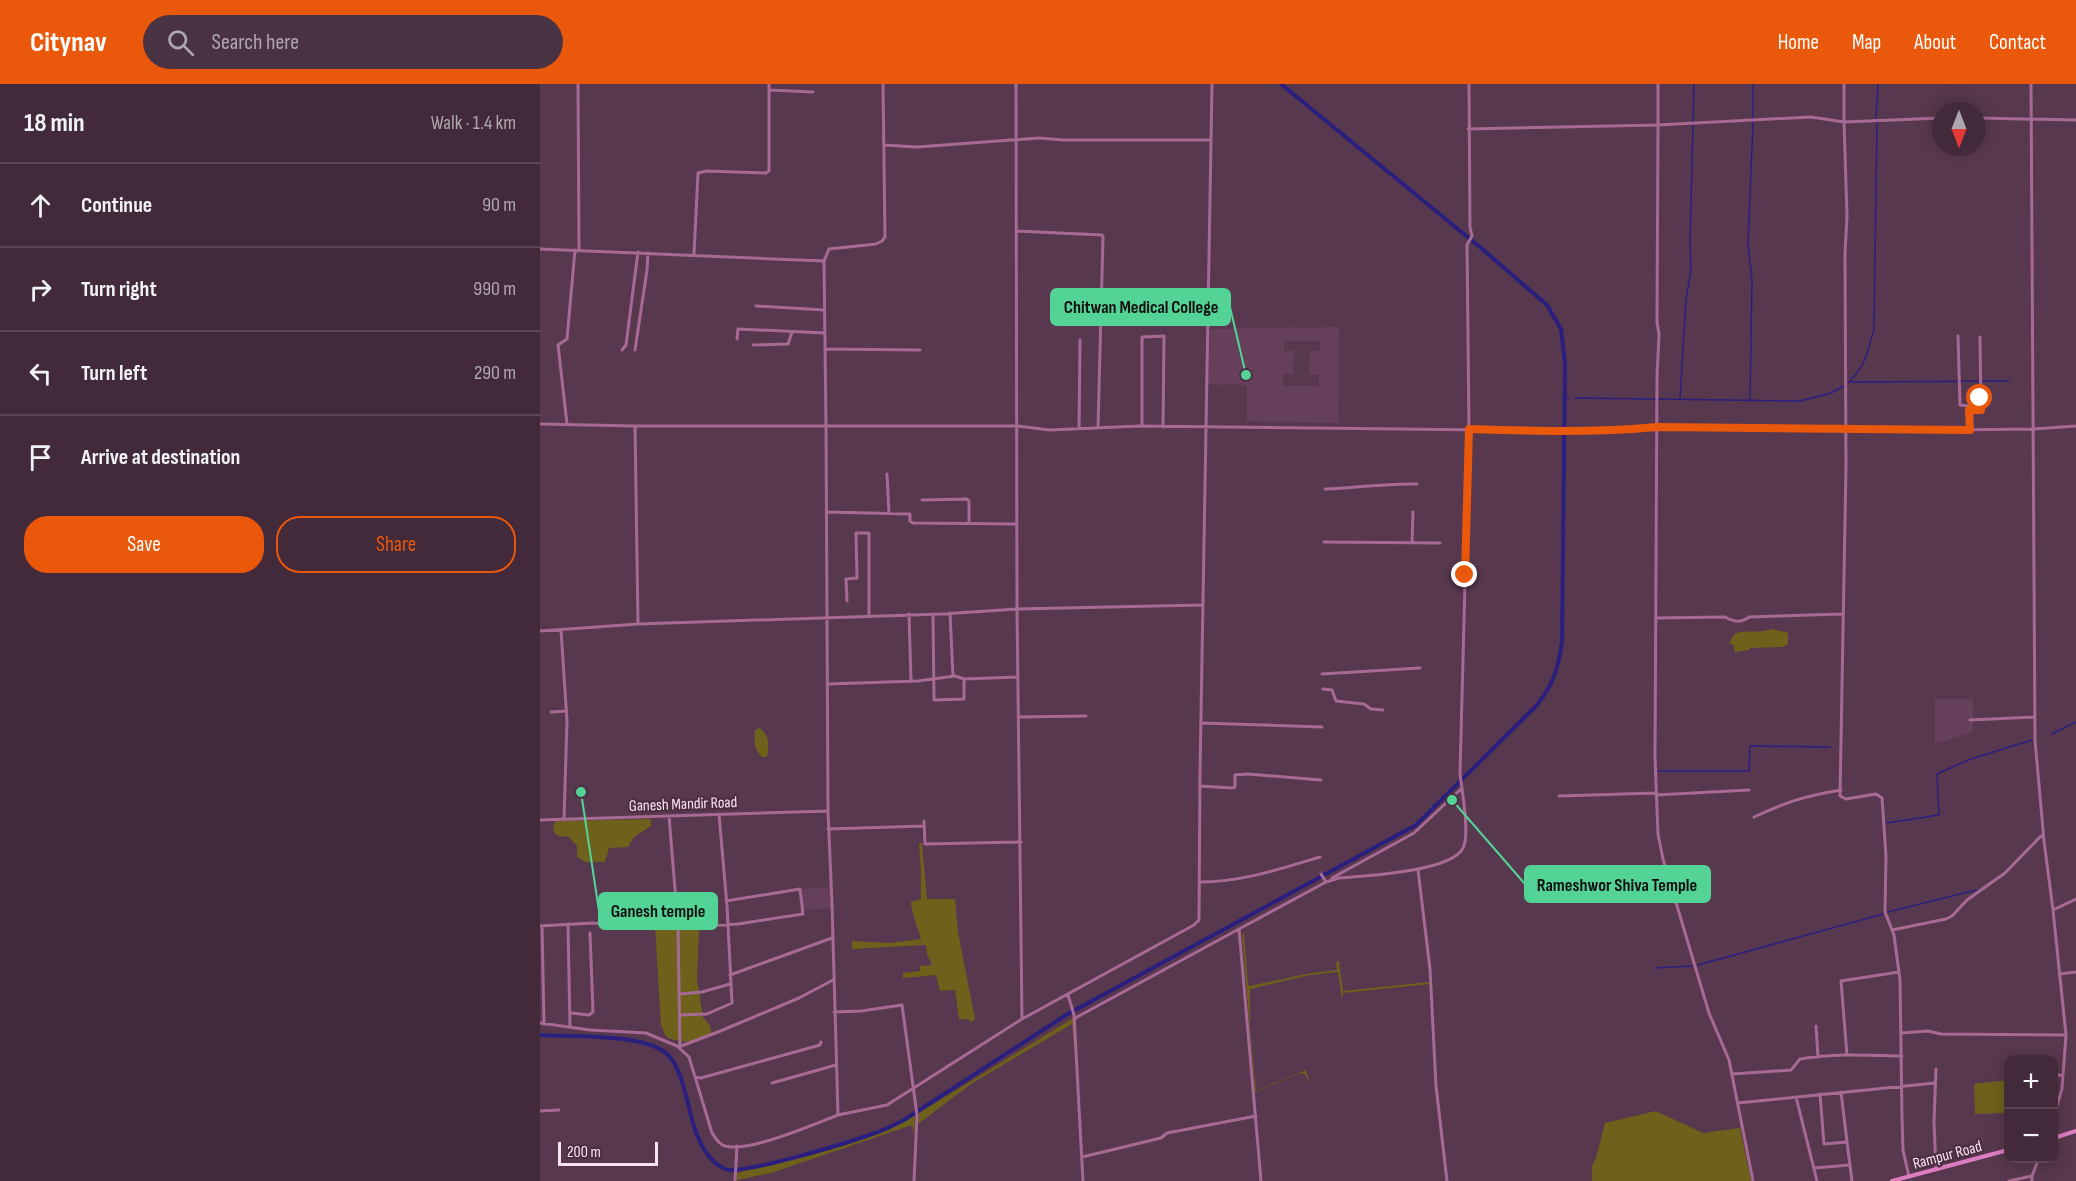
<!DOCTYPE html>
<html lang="en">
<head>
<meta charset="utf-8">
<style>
	body { margin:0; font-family:"Sofia Sans Condensed",sans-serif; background:#493242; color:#f1f3f6 }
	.controls { position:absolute; right:18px; bottom:18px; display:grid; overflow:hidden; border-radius:12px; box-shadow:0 3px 15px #0003 }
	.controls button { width:54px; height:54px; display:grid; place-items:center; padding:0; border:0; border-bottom:2px solid #5a4654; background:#422a3a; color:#f1f3f6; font:30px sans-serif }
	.compass { position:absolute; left:1392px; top:18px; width:54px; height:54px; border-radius:50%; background:#422a3a; box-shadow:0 3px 15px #0003; rotate:180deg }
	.scale { position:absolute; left:18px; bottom:15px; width:100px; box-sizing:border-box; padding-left:6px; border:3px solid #f8e4f1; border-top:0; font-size:16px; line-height:21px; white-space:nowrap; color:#f8e4f1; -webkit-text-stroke:4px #4d2e43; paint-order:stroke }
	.stop { position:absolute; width:18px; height:18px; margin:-14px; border:4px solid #ea580c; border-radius:50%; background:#fff }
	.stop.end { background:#ea580c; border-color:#fff; box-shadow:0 2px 6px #0008 }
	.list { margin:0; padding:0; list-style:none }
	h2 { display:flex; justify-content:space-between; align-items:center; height:78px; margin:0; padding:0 24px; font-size:26px }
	h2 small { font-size:20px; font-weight:400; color:#aea7af }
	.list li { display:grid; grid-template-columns:39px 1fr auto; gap:18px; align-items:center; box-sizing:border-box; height:84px; padding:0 24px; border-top:2px solid #5a4654 }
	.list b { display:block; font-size:22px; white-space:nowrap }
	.list em { font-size:20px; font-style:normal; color:#aea7af }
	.actions { display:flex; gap:12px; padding:18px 24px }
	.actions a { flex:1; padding:14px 0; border:2px solid #ea580c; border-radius:24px; text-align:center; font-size:21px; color:#ea580c }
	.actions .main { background:#ea580c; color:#fff }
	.icon { flex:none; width:33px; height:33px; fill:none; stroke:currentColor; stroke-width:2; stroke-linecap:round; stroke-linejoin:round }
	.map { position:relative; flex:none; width:1536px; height:1097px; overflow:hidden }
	header { display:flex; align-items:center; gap:36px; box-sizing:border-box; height:84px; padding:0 30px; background:#ea580c; color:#fff }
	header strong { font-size:28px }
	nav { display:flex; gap:33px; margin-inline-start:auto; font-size:21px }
	.search { width:420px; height:54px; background:#493242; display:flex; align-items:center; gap:15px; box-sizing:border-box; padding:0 21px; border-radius:33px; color:#aea7af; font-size:22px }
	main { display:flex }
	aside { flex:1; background:#422a3a }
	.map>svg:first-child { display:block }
	.built { fill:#663f5a; fill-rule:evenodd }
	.green { fill:#6d611c }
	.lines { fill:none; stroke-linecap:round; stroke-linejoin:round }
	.stream { stroke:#2a1f7f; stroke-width:1.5 }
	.canal { stroke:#2a1f7f; stroke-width:4 }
	.minor { stroke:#a76a94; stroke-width:3 }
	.secondary { stroke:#dd7dc1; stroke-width:4 }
	.route { stroke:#ea580c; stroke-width:8 }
	.labels { text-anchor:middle; stroke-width:4.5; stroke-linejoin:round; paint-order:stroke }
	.street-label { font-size:16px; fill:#f8e4f1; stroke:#4d2e43 }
	.leader { fill:none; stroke:#54d396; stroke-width:2 }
	.callout-dot { fill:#54d396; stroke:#4d2e43; stroke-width:2 }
	.callout { fill:#54d396; stroke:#54d396; stroke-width:2 }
	.callout-label { font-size:18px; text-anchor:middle; font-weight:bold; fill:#111 }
</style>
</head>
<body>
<header>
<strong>Citynav</strong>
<div class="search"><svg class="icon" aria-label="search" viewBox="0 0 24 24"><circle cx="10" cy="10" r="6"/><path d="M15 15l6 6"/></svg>Search here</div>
<nav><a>Home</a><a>Map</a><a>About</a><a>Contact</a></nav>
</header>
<main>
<aside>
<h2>18 min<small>Walk · 1.4 km</small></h2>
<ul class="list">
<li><svg class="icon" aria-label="ahead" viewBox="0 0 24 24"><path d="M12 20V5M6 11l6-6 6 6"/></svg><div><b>Continue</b></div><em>90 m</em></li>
<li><svg class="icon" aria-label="right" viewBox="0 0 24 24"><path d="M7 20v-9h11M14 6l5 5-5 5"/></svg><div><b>Turn right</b></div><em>990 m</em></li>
<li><svg class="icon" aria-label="left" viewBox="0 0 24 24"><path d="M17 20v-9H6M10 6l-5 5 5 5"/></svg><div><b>Turn left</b></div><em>290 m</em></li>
<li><svg class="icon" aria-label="arrive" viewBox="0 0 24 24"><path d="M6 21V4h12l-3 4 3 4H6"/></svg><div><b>Arrive at destination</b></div></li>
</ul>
<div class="actions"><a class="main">Save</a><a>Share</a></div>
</aside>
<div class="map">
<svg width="1536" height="1097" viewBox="0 0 1536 1097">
	<rect width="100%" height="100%" fill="#58384e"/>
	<path class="built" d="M799,243L798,339L707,337V301L668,300L670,245ZM744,257H780V267H770L769,290L779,291V302H743V290H753L754,267H744Z
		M1395,615H1433V648L1395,660Z
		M290,803L292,824L262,826L260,805Z"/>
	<path class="green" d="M1232,545L1248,549V560L1243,563L1210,564L1209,566L1195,568L1193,560H1189L1194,550C1206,545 1219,550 1232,545Z
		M219,644C230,650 229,662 227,673H222C214,665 214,657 215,646Z
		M111,735V742L94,753L88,763L69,764L65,778H45L37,773V762L28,752L22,753L15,750L13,742L16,737Z
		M379,759H382L387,815H415L418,848L435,935L431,938L428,935H419L415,906L400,907L396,891L363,894V889L380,887V882L392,881L387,870L386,861L312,865V857L349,859L381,855C378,844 371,828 371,818L381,815V788Z
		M119,816H132L136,839L147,837V822L162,821L160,827L155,832L159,844L157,895L163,933L170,942L172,950C157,960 141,959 126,953L121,941L115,842L120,838Z
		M702,850H704L708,901L710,902L771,889L797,886L796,878L799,877L803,907L889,898V900L803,909L802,915L798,888L770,891L710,905V941L716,1007L766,986L770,1000L765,990L760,989L715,1008Z
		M533,934L534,963L532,940L431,1000L378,1040L379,1029Z
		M1468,996V1029L1435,1030L1434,1000Z
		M1116,1027L1163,1049L1200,1044L1211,1097H1052V1082L1056,1074L1065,1039Z
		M375,1031L374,1051L372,1041L231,1089L197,1096V1089C255,1075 324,1061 375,1031Z"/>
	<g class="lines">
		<path class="stream" d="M1213,34V0
			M1336,34L1338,0
			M1153,38L1154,0
			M1311,298L1469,297
			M1308,299C1325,284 1329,265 1334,244L1337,38
			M1025,314H1028
			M1035,314L1260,317L1291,309L1304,302
			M1140,314L1146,215L1151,187L1150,158L1153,41
			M1210,315L1212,196L1208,160L1213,38
			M1512,650L1536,638
			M1118,687H1209L1210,662L1290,663
			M1347,739L1399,731L1397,690L1431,675L1492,656
			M1348,828L1436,806
			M1158,881L1343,830
			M1115,884L1152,882"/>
		<path class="canal" d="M0,951C32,953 106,949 128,971C145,988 148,1030 157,1051C163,1066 171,1079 185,1085C201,1092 313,1057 335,1049C345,1046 354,1041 364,1036L526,931L876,741L997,621C1014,599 1018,585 1022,558L1025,279L1021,245L1007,221L941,164L741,0"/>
		<path class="minor" d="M38,0L39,166
			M476,0L477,525L482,935
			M1304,0V38L1401,34
			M1491,0L1495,656L1504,757L1513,826L1526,951L1522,1005L1514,1032
			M229,6L273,8
			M1437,34L1536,36
			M928,45L1118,41V0
			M344,61L377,63L499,54L524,56H671
			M476,147L562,151L563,153L558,343
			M0,165L284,177L286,342L288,727L292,820L298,1031C275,1040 208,1069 185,1062C179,1060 176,1055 172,1049L149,973L137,962L106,949L50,946L0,939
			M154,170L158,89L167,87L226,89L229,87V0
			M284,177L289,165L336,160L342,157L345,153L343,0
			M216,222L284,226
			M1418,252L1420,321L1429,322L1430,346
			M197,255L198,245L285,249
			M213,261L248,260L252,248
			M285,265L380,266
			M82,266L86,261L98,168
			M95,266L107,186L108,169
			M1429,326H1441L1440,253
			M0,340L95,342H477L510,346L600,342L1029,347H1081L1117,343L1408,346L1493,345L1536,342
			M27,340L18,261L27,255L35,166
			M95,342L98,540
			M602,342V253L624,252L623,343
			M539,345L540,256
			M347,390L349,429
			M785,405C816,404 846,399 877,400
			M382,416L427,415L429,417V438
			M287,428L370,430V437L373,439L477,440
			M784,458L900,459
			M872,459L873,428
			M307,517L306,495L317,494L316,449H329V531
			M410,529L413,592
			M369,530L371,597
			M393,530L394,616L424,615V595
			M1116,534L1185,533C1194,538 1201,539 1209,533L1302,530
			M21,546L27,637L24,735
			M0,547L98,540L402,530L477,525L662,521
			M782,590L880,584
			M287,600L378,597L415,592L424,595L478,593
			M783,605L792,606L796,617L824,620L831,625L843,626
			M11,628L27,627
			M479,633L546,632
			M1430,636L1494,633
			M661,639L782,643
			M660,702L692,704L695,703V691L707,690L781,696
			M1116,711L1209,706
			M1019,712L1116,709
			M129,732L138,842L140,965
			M1214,733C1246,718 1265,712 1301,706
			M0,736L288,727
			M384,737L385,760L481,758
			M288,745L384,742
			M878,786L890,885L896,1002L907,1097
			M781,790L786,798
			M792,794L874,749L921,705
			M660,798C702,798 740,785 780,773
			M786,798L799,794C824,792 911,788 923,764C930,751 922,706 920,690L929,345L927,161L932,152L930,143L929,0
			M1513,826L1536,815
			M28,840L30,943
			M0,842L52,839L123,844L198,840L263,830L260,805L186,817
			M2,842L4,940
			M1352,846L1406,835L1412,832L1427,816L1465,789L1500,753L1503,751
			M1519,890L1536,888
			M190,891L292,854
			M140,910L162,908L190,900
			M528,911L534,931L543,1097
			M294,928L321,927L362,921L377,1031L374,1097
			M31,929L49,931L53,928L50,849
			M141,931L167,930L192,919L187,822L179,730
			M534,936L537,933L699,845
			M1276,942L1278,973
			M1362,949L1388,947L1401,950L1526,951
			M141,962L178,948L259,914L293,896
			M1307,971L1301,897L1359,888
			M1192,990L1251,986L1260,975C1293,969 1328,971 1362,972
			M1514,990L1523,992
			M155,993L161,994L280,961L281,958
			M232,999L296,981
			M1301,1008L1307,1058
			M1280,1010L1284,1060L1307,1058L1312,1097
			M1256,1013L1277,1097
			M1198,1019L1395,999
			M0,1027L19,1026
			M298,1031L347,1021L482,935L654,841L659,836L660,689L672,0
			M542,1073L621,1054L627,1049L716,1032
			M1274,1084L1310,1081
			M1396,1086L1394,1038L1396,985
			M195,1097L197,1062
			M721,1097L699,845L786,798
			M1213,1097L1189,976L1169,929L1123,775L1118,750L1115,673L1117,292L1119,250L1117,238L1118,41L1271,33L1304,38L1307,132L1305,169L1306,382L1300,712L1306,715L1336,710L1342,714L1346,772L1345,828L1354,851L1360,896L1362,1033L1363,1066L1369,1093
			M1469,1097L1492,1092
			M1492,1097V1092L1499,1074"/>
		<path class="secondary" d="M1514,1054L1536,1047
			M1352,1097L1468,1066"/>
	</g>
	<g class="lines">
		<path class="route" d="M925,491L929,345C991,347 1054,349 1117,343L1430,346L1429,326H1441L1440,314"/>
	</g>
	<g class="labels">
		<g class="street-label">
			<text transform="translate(143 719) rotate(-2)" y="6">Ganesh Mandir Road</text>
			<text transform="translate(1407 1070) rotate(-15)" y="6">Rampur Road</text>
		</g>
	</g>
	<path class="leader" d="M706 291L690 223M912 716L985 800M41 708L59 827"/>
	<g class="callout-dot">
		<circle cx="706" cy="291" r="6"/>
		<circle cx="912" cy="716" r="6"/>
		<circle cx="41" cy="708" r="6"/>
	</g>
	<g class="callout">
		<rect x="511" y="205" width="179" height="36" rx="6"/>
		<rect x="985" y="782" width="185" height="36" rx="6"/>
		<rect x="59" y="809" width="118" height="36" rx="6"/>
	</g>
	<g class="callout-label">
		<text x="601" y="229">Chitwan Medical College</text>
		<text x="1077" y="807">Rameshwor Shiva Temple</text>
		<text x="118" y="833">Ganesh temple</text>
	</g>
</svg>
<div class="controls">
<button>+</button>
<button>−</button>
</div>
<svg class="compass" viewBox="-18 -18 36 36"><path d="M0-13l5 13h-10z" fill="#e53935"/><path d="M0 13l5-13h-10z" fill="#aea7af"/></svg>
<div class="scale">200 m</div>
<div class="stop" style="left:1440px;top:314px"></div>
<div class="stop end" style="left:925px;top:491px"></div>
</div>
</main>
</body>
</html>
